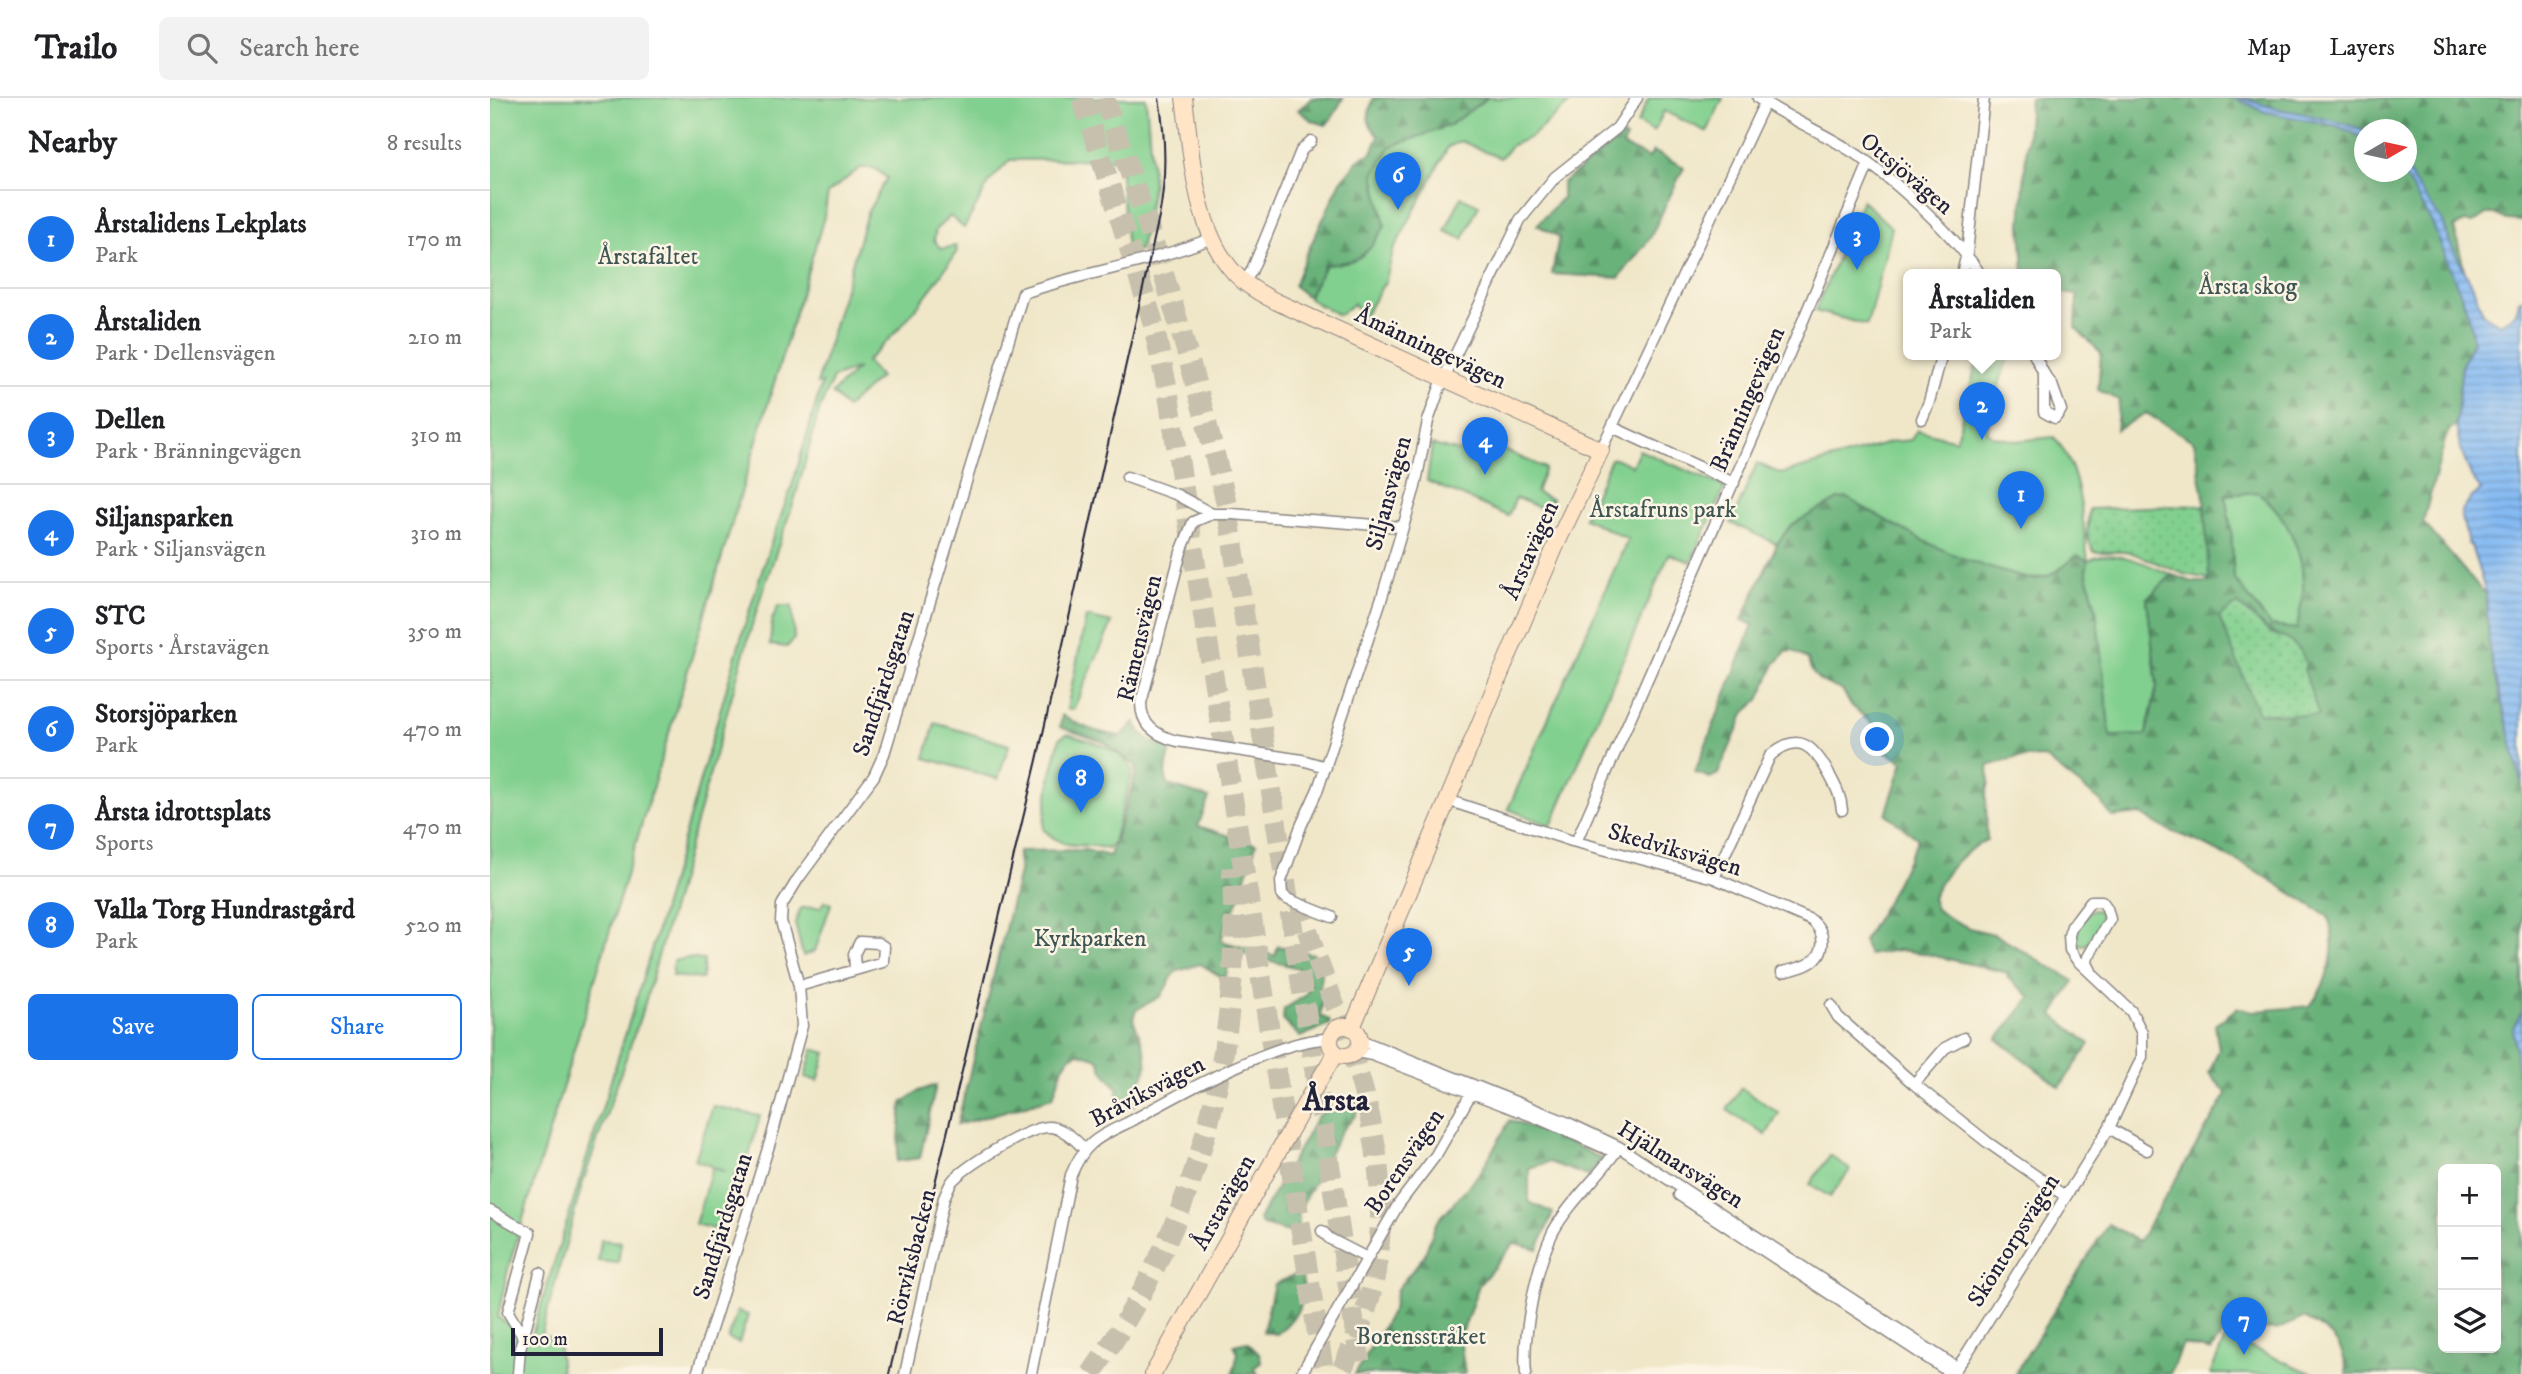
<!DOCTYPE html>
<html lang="en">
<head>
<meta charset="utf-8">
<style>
	body { margin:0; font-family:"IM FELL DW Pica",serif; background:#f2f2f2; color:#202124 }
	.controls { position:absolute; right:21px; bottom:21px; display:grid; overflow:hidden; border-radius:10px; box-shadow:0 7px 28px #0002 }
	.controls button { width:63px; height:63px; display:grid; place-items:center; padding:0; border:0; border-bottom:2px solid #e0e0e0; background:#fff; color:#202124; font:35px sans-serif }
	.compass { position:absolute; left:1864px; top:21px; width:63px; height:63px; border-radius:50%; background:#fff; box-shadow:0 7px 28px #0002; rotate:81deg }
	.scale { position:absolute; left:21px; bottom:18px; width:152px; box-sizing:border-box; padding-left:7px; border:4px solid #22223b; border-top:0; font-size:19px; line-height:24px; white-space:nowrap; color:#22223b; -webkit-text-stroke:5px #fcf5e5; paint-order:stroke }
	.you { position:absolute; left:1388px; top:642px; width:24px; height:24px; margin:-18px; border:5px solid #fff; border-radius:50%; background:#1a73e8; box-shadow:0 0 0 10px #1a73e833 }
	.badge { display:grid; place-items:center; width:46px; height:46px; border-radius:50%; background:#1a73e8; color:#fff; font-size:23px; font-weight:700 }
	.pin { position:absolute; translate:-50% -58px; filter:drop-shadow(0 2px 4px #0008) }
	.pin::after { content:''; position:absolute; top:37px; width:24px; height:21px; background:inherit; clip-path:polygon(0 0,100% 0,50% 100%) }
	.popup { position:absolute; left:1413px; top:171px; width:158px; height:91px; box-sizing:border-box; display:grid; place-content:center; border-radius:10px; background:#fff; filter:drop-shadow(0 2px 5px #0005); font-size:23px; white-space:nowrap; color:#757577 }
	.popup b { font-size:26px; color:#202124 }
	.popup::after { content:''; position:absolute; left:50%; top:100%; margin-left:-14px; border:14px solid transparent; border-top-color:#fff }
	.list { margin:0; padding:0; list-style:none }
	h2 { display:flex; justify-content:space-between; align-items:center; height:91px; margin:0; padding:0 28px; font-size:30px }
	h2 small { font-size:23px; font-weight:400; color:#757577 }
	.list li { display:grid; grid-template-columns:46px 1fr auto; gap:21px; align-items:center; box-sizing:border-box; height:98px; padding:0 28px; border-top:2px solid #e0e0e0 }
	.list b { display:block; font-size:26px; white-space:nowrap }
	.list p { margin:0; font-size:23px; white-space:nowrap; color:#757577 }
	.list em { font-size:23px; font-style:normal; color:#757577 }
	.actions { display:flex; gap:14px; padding:21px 28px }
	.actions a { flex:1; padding:16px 0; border:2px solid #1a73e8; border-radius:10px; text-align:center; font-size:24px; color:#1a73e8 }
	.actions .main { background:#1a73e8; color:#fff }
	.icon { flex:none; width:38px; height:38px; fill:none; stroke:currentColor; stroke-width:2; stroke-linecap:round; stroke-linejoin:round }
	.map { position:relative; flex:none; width:2032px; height:1276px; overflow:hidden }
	header { display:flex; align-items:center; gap:42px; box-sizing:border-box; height:98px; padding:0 35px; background:#fff; border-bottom:2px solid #e0e0e0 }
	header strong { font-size:33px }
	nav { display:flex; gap:38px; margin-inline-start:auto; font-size:24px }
	.search { width:490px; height:63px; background:#f2f2f2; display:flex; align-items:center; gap:18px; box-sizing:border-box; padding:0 24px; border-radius:10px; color:#757577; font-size:26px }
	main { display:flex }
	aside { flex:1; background:#fff }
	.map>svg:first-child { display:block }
	.green { fill:#82d08f; stroke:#527965; stroke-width:2; fill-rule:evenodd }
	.forest { fill:url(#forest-firs); stroke:#466a5a; stroke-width:2; fill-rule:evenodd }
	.garden { fill:url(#garden-dots); stroke:#527965; stroke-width:2 }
	.water { fill:url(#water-rules); stroke:#536e97; stroke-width:2 }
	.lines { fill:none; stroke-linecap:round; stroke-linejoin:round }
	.highway-tunnel { stroke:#c7c0ad; stroke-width:21; stroke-dasharray:21 10; stroke-linecap:butt }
	.street-casing { stroke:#898482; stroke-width:13 }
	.secondary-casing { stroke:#898482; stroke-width:18 }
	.street { stroke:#fff; stroke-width:10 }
	.secondary { stroke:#ffe4c6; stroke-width:16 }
	.tram { stroke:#22223b; stroke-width:2 }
	.labels { text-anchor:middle; stroke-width:5; stroke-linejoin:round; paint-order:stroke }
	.street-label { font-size:24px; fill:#22223b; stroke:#fcf5e5 }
	.park-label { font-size:24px; fill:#3f5654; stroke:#fcf5e5 }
	.district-label { font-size:32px; font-weight:bold; fill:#22223b; stroke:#fcf5e5 }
</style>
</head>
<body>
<header>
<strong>Trailo</strong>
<div class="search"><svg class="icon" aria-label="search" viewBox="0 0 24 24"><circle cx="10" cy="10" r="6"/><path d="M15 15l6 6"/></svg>Search here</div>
<nav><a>Map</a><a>Layers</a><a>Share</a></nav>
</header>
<main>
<aside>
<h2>Nearby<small>8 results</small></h2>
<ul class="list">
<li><span class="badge">1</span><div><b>Årstalidens Lekplats</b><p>Park</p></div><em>170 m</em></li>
<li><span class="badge">2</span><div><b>Årstaliden</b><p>Park · Dellensvägen</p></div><em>210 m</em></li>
<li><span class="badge">3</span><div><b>Dellen</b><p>Park · Bränningevägen</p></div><em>310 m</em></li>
<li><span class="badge">4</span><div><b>Siljansparken</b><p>Park · Siljansvägen</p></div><em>310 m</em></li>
<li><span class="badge">5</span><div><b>STC</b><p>Sports · Årstavägen</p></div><em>350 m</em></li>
<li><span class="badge">6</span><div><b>Storsjöparken</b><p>Park</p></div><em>470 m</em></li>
<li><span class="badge">7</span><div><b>Årsta idrottsplats</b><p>Sports</p></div><em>470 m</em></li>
<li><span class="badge">8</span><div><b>Valla Torg Hundrastgård</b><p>Park</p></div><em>520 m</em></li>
</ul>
<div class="actions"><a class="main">Save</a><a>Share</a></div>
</aside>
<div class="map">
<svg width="2032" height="1276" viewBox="0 0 2032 1276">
	<defs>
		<pattern id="forest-firs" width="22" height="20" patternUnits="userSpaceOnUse" patternTransform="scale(1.75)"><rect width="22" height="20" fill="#69b27a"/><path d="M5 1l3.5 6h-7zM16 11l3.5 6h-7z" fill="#569065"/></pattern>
		<pattern id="garden-dots" width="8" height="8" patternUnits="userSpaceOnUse" patternTransform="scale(1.75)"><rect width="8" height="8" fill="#82d08f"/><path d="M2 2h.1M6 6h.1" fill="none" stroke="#70b27c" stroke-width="1.8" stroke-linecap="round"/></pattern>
		<pattern id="water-rules" width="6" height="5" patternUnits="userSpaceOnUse" patternTransform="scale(1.75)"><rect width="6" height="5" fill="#84baf3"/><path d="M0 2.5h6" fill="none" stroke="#6c97c6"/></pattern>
	</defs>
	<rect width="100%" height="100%" fill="#fcf5e5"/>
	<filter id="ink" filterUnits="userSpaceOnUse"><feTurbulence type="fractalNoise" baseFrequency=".0143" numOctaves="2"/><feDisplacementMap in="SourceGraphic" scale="14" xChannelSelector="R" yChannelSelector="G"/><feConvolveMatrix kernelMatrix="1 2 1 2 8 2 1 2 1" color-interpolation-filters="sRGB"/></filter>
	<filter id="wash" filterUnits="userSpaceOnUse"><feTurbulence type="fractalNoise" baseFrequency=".00686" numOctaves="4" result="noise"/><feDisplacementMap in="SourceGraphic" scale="28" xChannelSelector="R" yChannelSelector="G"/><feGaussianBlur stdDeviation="1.57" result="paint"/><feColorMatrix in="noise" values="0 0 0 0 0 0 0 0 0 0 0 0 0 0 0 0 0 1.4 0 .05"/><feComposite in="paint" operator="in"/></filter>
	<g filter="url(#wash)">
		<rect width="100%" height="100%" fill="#f0e7c9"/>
		<path class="green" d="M0,0H656L663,85L650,152H640L636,143L630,66L623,61L520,62L500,83L474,130L460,118L446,131L444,142L451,151L466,148L467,153C441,193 412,232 376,263L390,279L356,310L342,295L368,270L343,280L330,310L305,400L272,495L255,551L155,905L92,1087L51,1237L68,1242L71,1276H0ZM370,70H384L397,80L377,115L327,286L332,285L302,388L278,453L253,533L156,870L42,1236H32L8,1219L18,1171L334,119L338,95Z
			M997,0H1085L1041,39L1022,47L1010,60L971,43L958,49L903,153L896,182L872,222L864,205L849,217L827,206L818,199L835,167C872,163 874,159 895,128L884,76L900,49L960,27Z
			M1159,0H1233L1217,34L1174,13L1164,34L1147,25Z
			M971,99L989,107L973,141L955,133Z
			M1372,102L1402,130L1377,227L1325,213Z
			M1489,256H1519L1509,287L1497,333L1502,338L1526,343L1564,339C1592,371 1592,422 1598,463C1622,448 1659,467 1682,477L1657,501L1667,588L1656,638L1620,639L1606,511L1596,472L1598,463L1587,457L1575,468L1557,478L1540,481L1480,465L1439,447L1301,427L1287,446L1241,425L1267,365L1291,376L1402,344L1421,342L1427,332L1466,342Z
			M1001,346L1055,370L1046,394L1062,402L1058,413L1026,400L1018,418L937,383L942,347L971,354Z
			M1149,352L1235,389L1201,464L1179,456L1061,728L1018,711L1138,441L1094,420L1121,361L1125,360L1142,368Z
			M1768,394C1797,416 1815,456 1813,492C1813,505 1809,518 1807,531L1781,528L1744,480L1741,431L1735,397Z
			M288,508H302L304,541L297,549L280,547L282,522Z
			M596,519L622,525L583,612L577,611Z
			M445,625L519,647L508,681L435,660Z
			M577,636C602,644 628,648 643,672L622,747L618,751C588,742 579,756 553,731L561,676L570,640Z
			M335,803L341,806L325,853L313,858L305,825L311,810L331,809Z
			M1603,812L1609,813L1613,818L1611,826L1596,847L1587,846C1583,832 1591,819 1603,812Z
			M198,860L214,862L212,881L182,878L183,863Z
			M323,951L336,955L328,983L315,979Z
			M1251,990L1289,1015L1276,1037L1237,1012Z
			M223,1008L270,1018L253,1080L245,1077L228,1132L205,1126L222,1070L236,1074L205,1062Z
			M1340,1057L1360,1072L1340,1099L1320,1086Z
			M111,1142L131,1144L128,1165L108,1163Z
			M247,1213L258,1217L249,1245L238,1241Z
			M1736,1239L1823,1276H1720Z"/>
		<path class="forest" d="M822,0H853L844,17L836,27L823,23L808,12Z
			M883,0H997L960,27L900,49L884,76L895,128C874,160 872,163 835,167L818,199L804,188L816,157L851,83L869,61L882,55L889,38C874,22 878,20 883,0Z
			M1540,0H2032V123L2017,122L2005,116H1996L1983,125L1975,124L1964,129L1975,175L1971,199L1979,217L1983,243L1972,267L1966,328L1959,332L1955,342L1933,424L1990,491L1996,495L2000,555L2032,687V914L2023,930L2032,1012V1276H1857C1854,1245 1841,1233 1813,1220L1786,1232L1745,1230L1734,1233L1721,1253L1692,1246L1680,1276H1525L1618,1126L1649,1143L1737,996L1719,975L1729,951L1725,927L1747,910L1765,913L1820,908C1841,880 1848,851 1838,818L1763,771L1711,745L1676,731L1650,716L1622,719L1610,703L1554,659L1525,660L1498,668L1499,684L1496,698L1497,742C1470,755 1455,774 1442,800L1446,811L1459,820L1479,830L1504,836L1584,883L1563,917L1600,946L1570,989L1507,941L1541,899L1517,879L1519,875L1432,855L1408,852L1379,857L1373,843L1397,803L1428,741L1396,716L1413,664L1385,647L1387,630L1360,606L1353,593C1334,584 1323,584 1318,562L1303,553L1296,554L1285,566L1269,602L1255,614L1228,676L1220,680L1205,674L1263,527L1252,522L1287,446L1301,427L1348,401L1357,400C1408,429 1457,459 1514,474C1522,477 1532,481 1540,481C1559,482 1574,469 1587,457L1598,463L1596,472L1606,511L1620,638L1656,637L1667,588L1657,501L1682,477L1703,484H1719L1714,399L1704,344L1656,315L1626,332L1629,302L1608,292L1611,255L1586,230L1587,197L1566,194V176H1534L1531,126ZM1874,32H1916V74H1874ZM1768,394C1797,416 1815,456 1813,492C1812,505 1809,518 1807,531L1781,528L1744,480L1741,431L1735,397ZM1748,506L1780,535L1796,540L1814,571L1828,618ZM1953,1071H2006V1250H1953Z
			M1132,38L1136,40L1133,48L1159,60L1163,53L1194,69L1160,140L1129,180L1062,176L1069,139L1047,127L1072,100V85Z
			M572,617C592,629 607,635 631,638L645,624C652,641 665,645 681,651L675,676L678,687L719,700L708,728L766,746L749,801L735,829L731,843L785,858L788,848L824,856L831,875L830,893L834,896L830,918L839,922L840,926L810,939L793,922L794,911L816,897L819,886L808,870L742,853L735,881L710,866L685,874L671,898L646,912L643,922C648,933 659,958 656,970C652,986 646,986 646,1007L636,1010L627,1001V990L612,971L610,964L606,960L589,955L580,959L573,969L563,999L467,1027L529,774C530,766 527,760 528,753L595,752L620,758L646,675V668L614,644L570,629Z
			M446,987L430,1060L407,1063L412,1005L429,993Z
			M869,1002L866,1017L851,1033L809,1112L807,1136L772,1127L769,1121L827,1019L835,1012H854Z
			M1020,1022L1081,1045L1112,1061L1098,1078L1059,1064L1039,1070V1104L1063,1115L1048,1151L1024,1145L989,1187L970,1241L975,1276H865L903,1211L907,1191L934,1158L946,1125L990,1075Z
			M810,1175C821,1202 806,1219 787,1236L773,1234L784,1186Z
			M757,1244L770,1257L771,1264L764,1270L768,1276H743L748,1255L744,1247Z"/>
		<path class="garden" d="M1714,407L1719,481L1694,476L1640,454H1604L1597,439L1599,411Z
			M1748,506L1780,535L1796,540L1811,553L1816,566L1814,571L1829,618L1768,615L1729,519Z"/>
		<path class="water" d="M1745,0C1759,0 1768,6 1781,9C1812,16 1842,21 1872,31L1874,33V40L1847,28L1775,14Z
			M1917,70L1925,86L1953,124L1960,145L1983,189L1993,216L2010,226C2024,217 2026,220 2029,203L2032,201V687L2000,555L1996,495L1981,448L1978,446L1971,414L1981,400L1991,392L1982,380L1971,353L1966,328L1972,267L1983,243L1979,217L1942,125L1912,74H1916Z
			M2032,914V1012L2023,930Z"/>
	</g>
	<g filter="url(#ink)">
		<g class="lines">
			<path class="highway-tunnel" d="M592,0L662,221L678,294L834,1276
				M614,0C662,133 705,270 737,408L872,1276
				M809,802C822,855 846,907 863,959C885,1024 897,1096 887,1164C882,1203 866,1241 850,1276
				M601,1276C707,1127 754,951 742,769"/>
			<defs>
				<path id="street" d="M1268,0C1296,19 1329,33 1358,51C1399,76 1464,136 1490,176
					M1472,176L1477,155L1494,0
					M754,184L761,174L773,146L811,53L821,43
					M1544,256L1554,276
					M1554,276L1562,287L1571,312L1565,320L1554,314Z
					M1432,321L1439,304L1452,256
					M1122,329L1244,385
					M1111,352L1277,0
					M637,379L687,397L722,416
					M836,669L812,662L687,643C667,638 651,628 651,605L691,454L703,424L722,416H742L912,429
					M957,702L1082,743L1224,780L1321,822C1336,834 1337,854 1320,865C1312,870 1301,872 1292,874
					M1086,744L1289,280L1379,65
					M1224,780L1280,658C1309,632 1324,649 1339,676C1346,689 1351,698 1352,712
					M842,819L797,801L792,796L791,783L811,728L828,691L892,499L925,389L938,323L950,289L1030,122L1065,79L1127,30L1147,0
					M309,888L393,864L394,849L388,845L370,844L364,856L365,870
					M1341,907L1348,919L1424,986L1497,1044L1575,1098
					M870,942L1076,1024L1129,1049L1466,1269
					M866,954L882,957L1045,1019L1117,1051
					M1424,986L1455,950L1474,940
					M1619,1030L1657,1052
					M1189,1097L1462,1276
					M0,1113L40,1135L18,1214L33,1239
					M832,1133L840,1141L877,1160
					M1464,1273L1474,1260L1619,1030L1652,959V935L1641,913L1587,862L1580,852L1579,837L1582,828L1601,803H1612L1617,810L1620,821L1598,859L1597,865L1601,873
					M28,1276L30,1251L50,1175
					M207,1276L281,1041L312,928L309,888L291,823L292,807L308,781L384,678L394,656L533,195C595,174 661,165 722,140
					M415,1276L454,1100C457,1094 459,1086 464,1081C480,1066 539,1028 560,1029C574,1030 586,1042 595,1052
					M541,1276L581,1077C586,1065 592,1054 601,1046C613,1035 630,1029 643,1022C687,997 791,939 840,941
					M811,1276L908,1107L946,1057L983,992
					M1036,1276C1032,1238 1046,1169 1063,1134C1080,1103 1109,1079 1129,1049"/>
				<path id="secondary" d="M694,0C702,58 705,144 754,184C764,192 775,198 787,204L1111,352L1067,445L1010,577L862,930
					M840 943a15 15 0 1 1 30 0a15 15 0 1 1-30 0Z
					M663,1276L819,999L845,956"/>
			</defs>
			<use href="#street" class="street-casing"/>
			<use href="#secondary" class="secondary-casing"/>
			<use href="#street" class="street"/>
			<use href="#secondary" class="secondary"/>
			<path class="tram" d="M399,1276L547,662L669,119C677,78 676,41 669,0"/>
		</g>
	</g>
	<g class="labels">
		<g class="street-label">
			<text transform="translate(1417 75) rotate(40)" y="8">Ottsjövägen</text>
			<text transform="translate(941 249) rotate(25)" y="8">Åmänningevägen</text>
			<text transform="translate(1257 301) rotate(-67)" y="8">Bränningevägen</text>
			<text transform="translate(898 395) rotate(-75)" y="8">Siljansvägen</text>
			<text transform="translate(1040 452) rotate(-66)" y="8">Årstavägen</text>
			<text transform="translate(649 540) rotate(-77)" y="8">Rämensvägen</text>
			<text transform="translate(393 585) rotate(-72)" y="8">Sandfjärdsgatan</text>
			<text transform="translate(1185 751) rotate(16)" y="8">Skedviksvägen</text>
			<text transform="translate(657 993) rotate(-28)" y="8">Bråviksvägen</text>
			<text transform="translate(914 1063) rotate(-56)" y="8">Borensvägen</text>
			<text transform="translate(1191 1066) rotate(32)" y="8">Hjälmarsvägen</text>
			<text transform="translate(733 1104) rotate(-61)" y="8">Årstavägen</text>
			<text transform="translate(232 1128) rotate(-73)" y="8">Sandfjärdsgatan</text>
			<text transform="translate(1523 1142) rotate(-58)" y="8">Sköntorpsvägen</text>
			<text transform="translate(421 1159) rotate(-76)" y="8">Rörviksbacken</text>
		</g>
		<g class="park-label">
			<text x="158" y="166">Årstafältet</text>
			<text x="1758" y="196">Årsta skog</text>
			<text x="1173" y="419">Årstafruns park</text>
			<text x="600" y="848">Kyrkparken</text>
			<text x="931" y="1246">Borensstråket</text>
		</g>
		<g class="district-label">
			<text x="846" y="1012">Årsta</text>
		</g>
	</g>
</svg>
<div class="controls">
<button>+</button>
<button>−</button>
<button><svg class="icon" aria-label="layers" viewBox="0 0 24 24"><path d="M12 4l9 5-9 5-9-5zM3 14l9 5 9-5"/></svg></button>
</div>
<svg class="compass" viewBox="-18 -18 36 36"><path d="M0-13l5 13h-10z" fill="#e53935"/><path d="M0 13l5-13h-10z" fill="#757577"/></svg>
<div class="scale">100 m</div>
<div class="you"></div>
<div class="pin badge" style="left:1531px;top:431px">1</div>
<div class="pin badge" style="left:1492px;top:342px">2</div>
<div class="popup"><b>Årstaliden</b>Park</div>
<div class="pin badge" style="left:1367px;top:172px">3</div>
<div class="pin badge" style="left:995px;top:377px">4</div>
<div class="pin badge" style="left:919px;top:888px">5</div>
<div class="pin badge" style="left:908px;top:112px">6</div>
<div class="pin badge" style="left:1754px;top:1257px">7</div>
<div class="pin badge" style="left:591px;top:715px">8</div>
</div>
</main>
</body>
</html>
